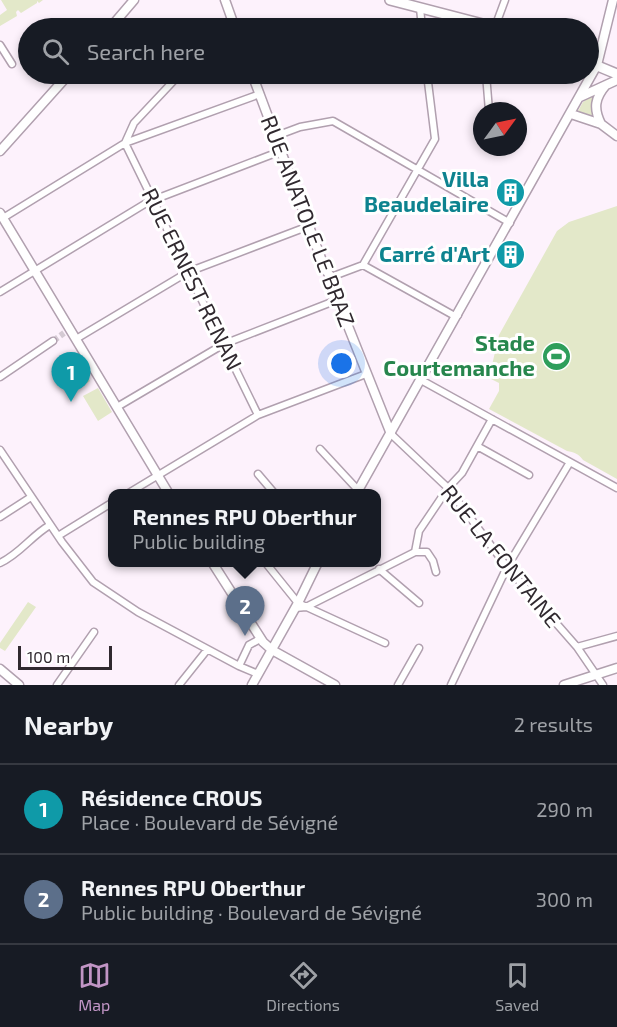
<!DOCTYPE html>
<html lang="en">
<head>
<meta charset="utf-8">
<style>
	body { margin:0; font-family:"Exo 2",sans-serif; background:#242831; color:#f1f3f6 }
	.compass { position:absolute; left:473px; top:102px; width:54px; height:54px; border-radius:50%; background:#171b24; box-shadow:0 3px 9px #0003; rotate:57deg }
	.scale { position:absolute; left:18px; bottom:15px; width:94px; box-sizing:border-box; padding-left:6px; border:3px solid #30292f; border-top:0; font-size:16px; line-height:21px; white-space:nowrap; color:#30292f; -webkit-text-stroke:4px #fff; paint-order:stroke }
	.you { position:absolute; left:342px; top:364px; width:21px; height:21px; margin:-15px; border:4px solid #fff; border-radius:50%; background:#1a73e8; box-shadow:0 0 0 9px #1a73e833 }
	.badge { display:grid; place-items:center; width:39px; height:39px; border-radius:50%; background:#c195c5; color:#fff; font-size:20px; font-weight:700 }
	.pin { position:absolute; translate:-50% -50px; filter:drop-shadow(0 2px 3px #0008) }
	.pin::after { content:''; position:absolute; top:32px; width:21px; height:18px; background:inherit; clip-path:polygon(0 0,100% 0,50% 100%) }
	.popup { position:absolute; left:108px; top:489px; width:273px; height:78px; box-sizing:border-box; display:grid; place-content:center; border-radius:12px; background:#171b24; filter:drop-shadow(0 2px 4px #0005); font-size:20px; white-space:nowrap; color:#9ea1a6 }
	.popup b { font-size:22px; color:#f1f3f6 }
	.popup::after { content:''; position:absolute; left:50%; top:100%; margin-left:-12px; border:12px solid transparent; border-top-color:#171b24 }
	.list { margin:0; padding:0; list-style:none }
	h2 { display:flex; justify-content:space-between; align-items:center; height:78px; margin:0; padding:0 24px; font-size:26px }
	h2 small { font-size:20px; font-weight:400; color:#9ea1a6 }
	.list li { display:grid; grid-template-columns:39px 1fr auto; gap:18px; align-items:center; box-sizing:border-box; height:90px; padding:0 24px; border-top:2px solid #363941 }
	.list b { display:block; font-size:22px; white-space:nowrap }
	.list p { margin:0; font-size:20px; white-space:nowrap; color:#9ea1a6 }
	.list em { font-size:20px; font-style:normal; color:#9ea1a6 }
	.icon { flex:none; width:33px; height:33px; fill:none; stroke:currentColor; stroke-width:2; stroke-linecap:round; stroke-linejoin:round }
	.map { position:relative; flex:none; width:617px; height:685px; overflow:hidden }
	.search { position:absolute; background:#171b24; box-shadow:0 3px 9px #0003; left:18px; right:18px; top:18px; height:66px; display:flex; align-items:center; gap:15px; box-sizing:border-box; padding:0 21px; border-radius:33px; color:#9ea1a6; font-size:22px }
	.sheet { height:258px; background:#171b24 }
	nav { display:flex; justify-content:space-around; align-items:center; box-sizing:border-box; height:84px; border-top:2px solid #363941; background:#171b24; font-size:16px; color:#9ea1a6 }
	nav a { display:grid; justify-items:center; gap:3px }
	nav .on { color:#c195c5 }
	.map>svg:first-child { display:block }
	.green { fill:#e3e8c9 }
	.lines { fill:none; stroke-linecap:round; stroke-linejoin:round }
	.street-tunnel { stroke:#d4cad3; stroke-width:6; stroke-dasharray:6 3; stroke-linecap:butt }
	.street-casing { stroke:#b1a0af; stroke-width:9 }
	.secondary-casing { stroke:#b1a0af; stroke-width:11 }
	.primary-casing { stroke:#b1a0af; stroke-width:12 }
	.street { stroke:#fff; stroke-width:6 }
	.secondary { stroke:#fff; stroke-width:8 }
	.primary { stroke:#fff; stroke-width:9 }
	.labels { text-anchor:middle; stroke-width:6; stroke-linejoin:round; paint-order:stroke }
	.culture-label { font-size:22px; font-weight:bold; fill:#0d838f; stroke:#fff; text-anchor:end }
	.street-label { font-size:22px; fill:#30292f; stroke:#fff }
	.leisure-label { font-size:22px; font-weight:bold; fill:#27864d; stroke:#fff; text-anchor:end }
</style>
</head>
<body>
<div class="map">
<svg width="617" height="685" viewBox="0 0 617 685">
	<rect width="100%" height="100%" fill="#fdf2fc"/>
	<path class="green" d="M1,0H43L39,3L37,1V3L21,13L18,10L16,12L17,16L0,26V15L7,10Z
		M596,93L594,116L592,117L577,113L583,102Z
		M617,206V479L583,460C579,454 574,452 567,451L489,409L499,391V383L489,378L499,335L557,231L569,222Z
		M78,362L90,381L81,387L69,367Z
		M98,388L112,412L98,421L83,396Z
		M28,602L36,607L5,651L0,648V643Z"/>
	<g class="lines">
		<path class="street-tunnel" d="M53,341L64,333"/>
		<defs>
			<path id="street" d="M420,8L422,28
				M495,27L505,0
				M221,28L232,18
				M0,45L12,64
				M486,74L489,111
				M276,136L300,127L333,121L510,223
				M125,143L258,415
				M125,143L134,123L180,74
				M3,218L125,143L260,94
				M363,265L453,315H458
				M331,277L363,265L435,139L427,74
				M0,292L148,202L281,151
				M76,339L188,272L309,226
				M0,377L53,341
				M421,380L617,488
				M117,407L224,344L337,300
				M391,434L448,488L507,567L577,647L603,685
				M477,446L529,475
				M320,449L358,490
				M0,450L62,542L93,582L138,612L239,666L258,674
				M258,474L275,494
				M127,494L258,415L366,374
				M0,517L31,497
				M58,536L113,502
				M415,552H427L433,561L436,572
				M265,562L298,603L385,643
				M0,563C20,554 31,536 50,525
				M379,569L419,603
				M295,608L306,607L415,552L419,531L448,488L462,473L492,419
				M577,647L617,636
				M239,666L249,645L260,639
				M57,685L94,632
				M179,685L207,650
				M398,685L419,648
				M451,685L507,567L570,462"/>
			<path id="secondary" d="M225,0L235,28
				M110,28L134,0
				M252,74L325,269L331,277L340,306L391,434
				M580,97L617,80
				M571,114L601,124L617,136
				M601,124C593,108 595,98 606,85
				M0,151L69,74
				M0,213L169,494
				M356,494L597,65L613,0
				M212,562L263,642L272,650L335,685
				M0,669L19,685
				M252,685L298,603L318,562
				M564,685L617,668"/>
			<path id="primary" d="M390,0L498,28
				M588,62L617,74"/>
		</defs>
		<use href="#street" class="street-casing"/>
		<use href="#secondary" class="secondary-casing"/>
		<use href="#primary" class="primary-casing"/>
		<use href="#street" class="street"/>
		<use href="#secondary" class="secondary"/>
		<use href="#primary" class="primary"/>
	</g>
	<defs>
		<symbol id="building-disc" viewBox="-11 -11 22 22"><circle r="9.5" fill="#0f9aa8" stroke="#fff"/><path d="M-4-6H4V6H1V3H-1V6H-4ZM-2.5-4.3h1.7v1.8h-1.7ZM.8-4.3h1.7v1.8H.8ZM-2.5-1h1.7V.8h-1.7ZM.8-1h1.7V.8H.8Z" fill="#fff"/></symbol>
		<symbol id="stadium-disc" viewBox="-11 -11 22 22"><circle r="9.5" fill="#2e9e5b" stroke="#fff"/><path d="M0-5a6.5 5 0 1 0 0 10a6.5 5 0 1 0 0-10ZM-3.5-1.8h7v3.6h-7Z" fill="#fff"/></symbol>
	</defs>
	<g fill-rule="evenodd">
		<use href="#building-disc" x="494" y="176" width="33" height="33"/>
		<use href="#building-disc" x="494" y="238" width="33" height="33"/>
		<use href="#stadium-disc" x="540" y="340" width="33" height="33"/>
	</g>
	<g class="labels">
		<g class="culture-label">
			<text x="489" y="187">Villa<tspan x="489" dy="25">Beaudelaire</tspan></text>
			<text x="490" y="262">Carré d'Art</text>
		</g>
		<g class="street-label">
			<text transform="translate(308 221) rotate(69)" y="8">RUE ANATOLE LE BRAZ</text>
			<text transform="translate(192 279) rotate(64)" y="8">RUE ERNEST RENAN</text>
			<text transform="translate(501 556) rotate(51)" y="8">RUE LA FONTAINE</text>
		</g>
		<g class="leisure-label">
			<text x="535" y="351">Stade<tspan x="535" dy="25">Courtemanche</tspan></text>
		</g>
	</g>
</svg>
<svg class="compass" viewBox="-18 -18 36 36"><path d="M0-13l5 13h-10z" fill="#e53935"/><path d="M0 13l5-13h-10z" fill="#9ea1a6"/></svg>
<div class="scale">100 m</div>
<div class="you"></div>
<div class="pin badge" style="left:71px;top:402px;background:#0f9aa8">1</div>
<div class="pin badge" style="left:245px;top:636px;background:#5c6f8a">2</div>
<div class="popup"><b>Rennes RPU Oberthur</b>Public building</div>
<div class="search"><svg class="icon" aria-label="search" viewBox="0 0 24 24"><circle cx="10" cy="10" r="6"/><path d="M15 15l6 6"/></svg>Search here</div>
</div>
<section class="sheet">
<h2>Nearby<small>2 results</small></h2>
<ul class="list">
<li><span class="badge" style="background:#0f9aa8">1</span><div><b>Résidence CROUS</b><p>Place · Boulevard de Sévigné</p></div><em>290 m</em></li>
<li><span class="badge" style="background:#5c6f8a">2</span><div><b>Rennes RPU Oberthur</b><p>Public building · Boulevard de Sévigné</p></div><em>300 m</em></li>
</ul>
</section>
<nav>
<a class="on"><svg class="icon" aria-label="map" viewBox="0 0 24 24"><path d="M3 6l6-2 6 2 6-2v14l-6 2-6-2-6 2zM9 4v14M15 6v14"/></svg>Map</a>
<a><svg class="icon" aria-label="directions" viewBox="0 0 24 24"><path d="M12 3l9 9-9 9-9-9zM9 14v-3h6M13 9l2 2-2 2"/></svg>Directions</a>
<a><svg class="icon" aria-label="saved" viewBox="0 0 24 24"><path d="M7 4h10v16l-5-4-5 4z"/></svg>Saved</a>
</nav>
</body>
</html>
